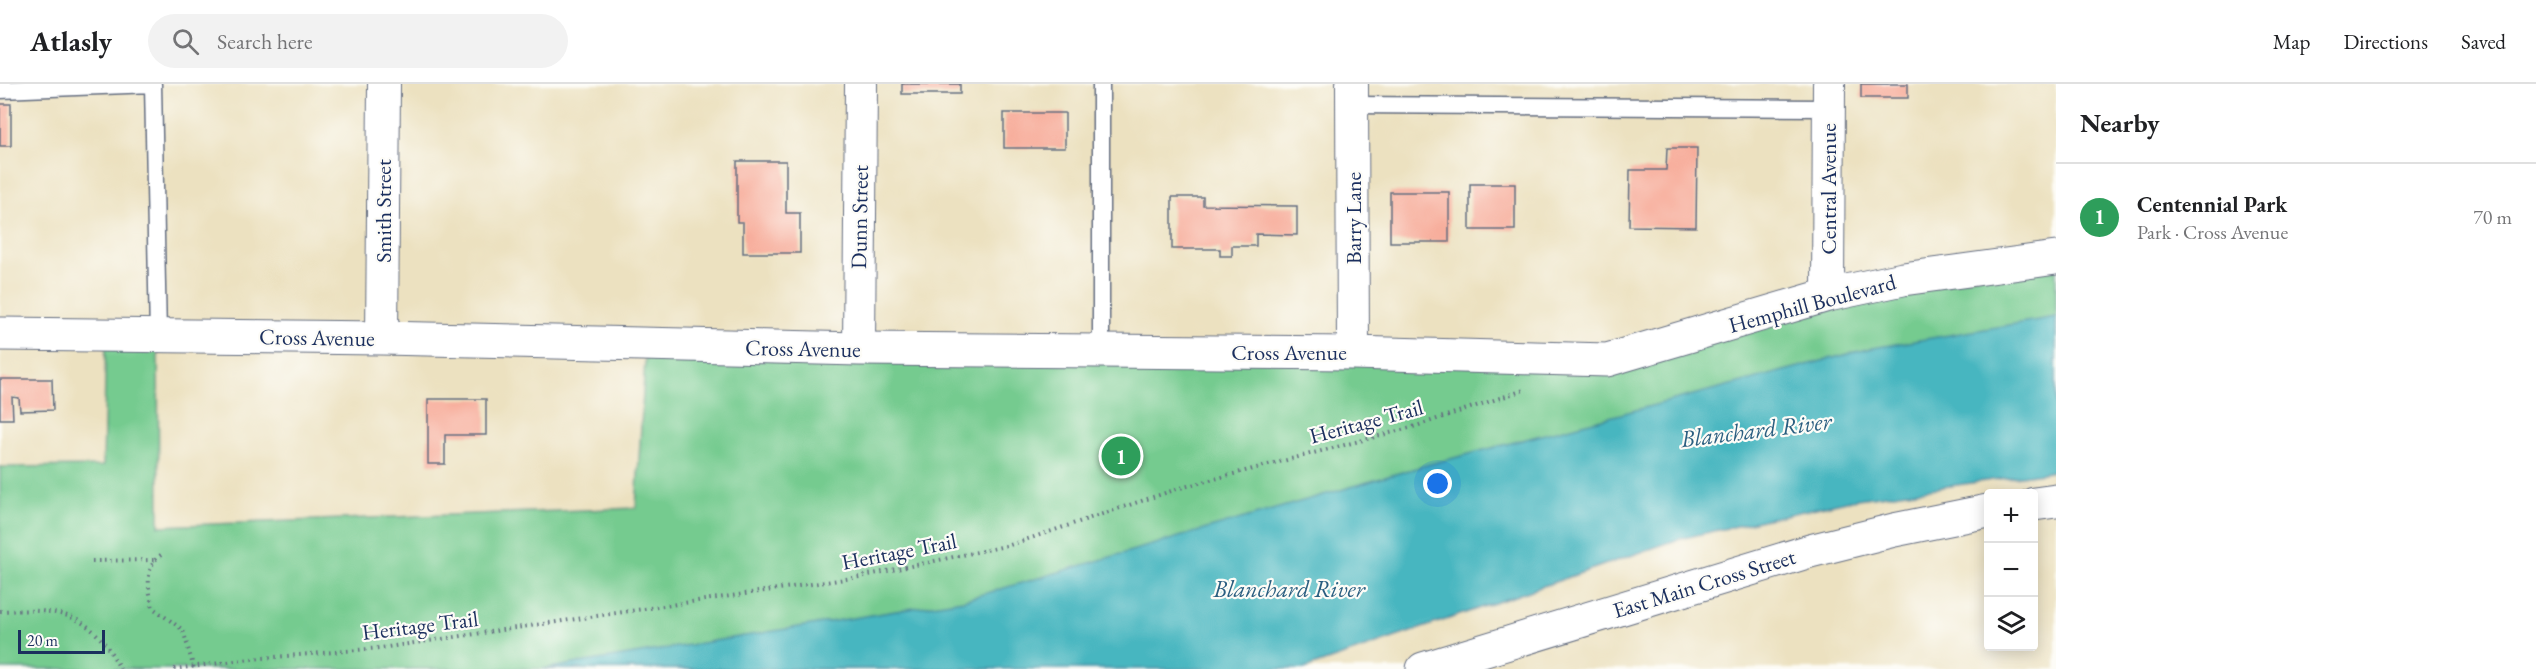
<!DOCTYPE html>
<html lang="en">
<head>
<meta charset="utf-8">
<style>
	body { margin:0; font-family:"EB Garamond",serif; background:#f2f2f2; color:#202124 }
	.controls { position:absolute; right:18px; bottom:18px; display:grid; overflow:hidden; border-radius:6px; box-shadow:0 3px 15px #0003 }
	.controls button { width:54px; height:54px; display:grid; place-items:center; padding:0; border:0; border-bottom:2px solid #e0e0e0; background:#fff; color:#202124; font:30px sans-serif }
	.scale { position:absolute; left:18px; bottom:15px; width:87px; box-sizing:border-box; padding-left:6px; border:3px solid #1b2f5e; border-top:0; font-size:16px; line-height:21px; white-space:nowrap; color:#1b2f5e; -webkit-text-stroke:4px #fdfcf7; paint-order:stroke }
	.you { position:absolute; left:1438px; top:400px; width:21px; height:21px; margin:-15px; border:4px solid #fff; border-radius:50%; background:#1a73e8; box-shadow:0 0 0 9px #1a73e833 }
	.badge { display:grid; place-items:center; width:39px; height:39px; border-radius:50%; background:#7c3aed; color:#fff; font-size:20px; font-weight:700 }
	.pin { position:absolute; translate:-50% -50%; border:3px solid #fff; box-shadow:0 2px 6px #0006 }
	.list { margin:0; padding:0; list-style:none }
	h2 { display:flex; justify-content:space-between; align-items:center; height:78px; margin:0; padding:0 24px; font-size:26px }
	h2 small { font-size:20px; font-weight:400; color:#757577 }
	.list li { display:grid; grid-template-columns:39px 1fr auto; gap:18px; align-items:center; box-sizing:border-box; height:108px; padding:0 24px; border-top:2px solid #e0e0e0 }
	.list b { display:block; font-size:22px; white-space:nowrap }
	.list p { margin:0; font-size:20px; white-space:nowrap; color:#757577 }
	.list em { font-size:20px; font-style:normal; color:#757577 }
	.icon { flex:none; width:33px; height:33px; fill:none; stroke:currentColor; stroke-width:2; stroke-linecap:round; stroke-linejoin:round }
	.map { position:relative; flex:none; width:2056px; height:585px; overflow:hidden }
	header { display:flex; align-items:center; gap:36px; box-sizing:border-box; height:84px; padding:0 30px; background:#fff; border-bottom:2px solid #e0e0e0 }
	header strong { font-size:28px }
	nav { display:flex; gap:33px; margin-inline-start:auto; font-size:21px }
	.search { width:420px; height:54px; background:#f2f2f2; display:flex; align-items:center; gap:15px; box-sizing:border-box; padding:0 21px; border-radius:33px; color:#757577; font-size:22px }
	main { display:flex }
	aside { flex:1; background:#fff }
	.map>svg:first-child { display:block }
	.green { fill:#75cb8f; stroke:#487d76; stroke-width:1.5 }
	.water { fill:#47b6c0; stroke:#31728f; stroke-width:1.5 }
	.building { fill:#f7ab99 }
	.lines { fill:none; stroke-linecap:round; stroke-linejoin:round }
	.lane-casing { stroke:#646d80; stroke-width:19 }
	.street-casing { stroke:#646d80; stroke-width:34 }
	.secondary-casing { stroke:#646d80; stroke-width:35 }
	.path { stroke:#646d80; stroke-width:4; stroke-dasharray:1.5 4.5; stroke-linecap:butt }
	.lane { stroke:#fff; stroke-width:16 }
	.street { stroke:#fff; stroke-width:32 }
	.secondary { stroke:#fff; stroke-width:33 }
	.labels { text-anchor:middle; stroke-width:4.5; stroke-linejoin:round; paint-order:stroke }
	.street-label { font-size:22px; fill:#1b2f5e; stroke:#fdfcf7 }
	.water-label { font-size:24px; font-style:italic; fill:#2a5e80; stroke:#fdfcf7 }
</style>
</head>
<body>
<header>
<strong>Atlasly</strong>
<div class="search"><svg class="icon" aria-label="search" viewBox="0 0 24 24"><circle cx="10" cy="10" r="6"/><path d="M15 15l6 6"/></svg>Search here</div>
<nav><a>Map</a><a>Directions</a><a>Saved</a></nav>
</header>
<main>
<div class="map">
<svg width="2056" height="585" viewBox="0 0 2056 585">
	<rect width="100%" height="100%" fill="#fdfcf7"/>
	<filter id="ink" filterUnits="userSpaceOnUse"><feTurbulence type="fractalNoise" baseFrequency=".0167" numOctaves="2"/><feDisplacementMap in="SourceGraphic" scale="12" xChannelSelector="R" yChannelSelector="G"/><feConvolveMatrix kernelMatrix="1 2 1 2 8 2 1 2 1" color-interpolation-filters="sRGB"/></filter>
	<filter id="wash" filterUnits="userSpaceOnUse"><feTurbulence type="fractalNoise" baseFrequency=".008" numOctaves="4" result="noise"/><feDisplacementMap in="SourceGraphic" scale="24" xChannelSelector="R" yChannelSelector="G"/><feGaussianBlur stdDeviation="1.35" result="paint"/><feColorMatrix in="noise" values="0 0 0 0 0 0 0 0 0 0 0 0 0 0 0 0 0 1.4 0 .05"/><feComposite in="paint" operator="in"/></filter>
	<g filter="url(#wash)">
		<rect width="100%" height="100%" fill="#ece1c0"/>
		<path class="green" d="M2056,174V308L988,585H0V383L103,382L106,251L158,252L159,442L636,424L646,260L1607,276Z"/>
		<path class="water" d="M2056,233V387L1851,416L1679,455L1304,585H543L963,516L1416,384L1867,265Z"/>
		<g id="blocks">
			<path class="building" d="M902,0H960V10H902Z
				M1861,0H1908V14H1861Z
				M0,20H11V62H0Z
				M1004,29H1065V64H1004Z
				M1667,64H1697L1696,143L1629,142L1630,86H1666Z
				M737,77H786V129H800V169H743V138H737Z
				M1470,100H1515V146H1470Z
				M1390,108H1449V158H1390Z
				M1172,113H1203V121L1297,122V151L1256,150V162H1232V172H1220V165H1172Z
				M0,295H52L53,326L20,327L19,314L12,313L13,335H0Z
				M428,315H486V351H445V380H428Z"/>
		</g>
	</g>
	<g filter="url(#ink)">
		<use href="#blocks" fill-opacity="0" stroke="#646d80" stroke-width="1.5"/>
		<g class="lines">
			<defs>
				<path id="lane" d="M153,0L158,252
					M0,6L153,0
					M1352,21L1829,24
					M1101,267V0"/>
				<path id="street" d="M1352,0L1353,269
					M1828,211L1829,0
					M382,254L384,0
					M859,265L861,0"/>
				<path id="secondary" d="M0,250L382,254L859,265L1353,269L1607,276L1828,211L1903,195L2056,174
					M2034,420L2056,417
					M1423,585L1810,467L1894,446L1988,427"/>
			</defs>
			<use href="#lane" class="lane-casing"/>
			<use href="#street" class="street-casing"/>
			<use href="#secondary" class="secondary-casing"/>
			<path class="path" d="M161,471C143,483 149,507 153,524L183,546L194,585
				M92,477L154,476
				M0,527C60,525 91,527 120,585
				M174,585L251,575L381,564L859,493L1010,461L1180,404L1413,343L1524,306"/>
			<use href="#lane" class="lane"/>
			<use href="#street" class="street"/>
			<use href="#secondary" class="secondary"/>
		</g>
	</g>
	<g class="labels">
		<g class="street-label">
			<text transform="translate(1828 105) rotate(-90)" y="8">Central Avenue</text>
			<text transform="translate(383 127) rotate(-90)" y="8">Smith Street</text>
			<text transform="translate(859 133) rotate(-89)" y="8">Dunn Street</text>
			<text transform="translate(1353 134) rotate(-90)" y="8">Barry Lane</text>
			<text transform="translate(1812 219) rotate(-15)" y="8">Hemphill Boulevard</text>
			<text transform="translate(317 253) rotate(1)" y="8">Cross Avenue</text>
			<text transform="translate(803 264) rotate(1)" y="8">Cross Avenue</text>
			<text x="1289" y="276">Cross Avenue</text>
			<text transform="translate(1366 337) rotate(-15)" y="8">Heritage Trail</text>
			<text transform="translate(899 467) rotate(-11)" y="8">Heritage Trail</text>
			<text transform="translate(1704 499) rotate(-17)" y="8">East Main Cross Street</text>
			<text transform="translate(420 541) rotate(-7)" y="8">Heritage Trail</text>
		</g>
		<g class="water-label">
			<text transform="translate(1756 346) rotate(-7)" y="8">Blanchard River</text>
			<text x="1289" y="513">Blanchard River</text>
		</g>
	</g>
</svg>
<div class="controls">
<button>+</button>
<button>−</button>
<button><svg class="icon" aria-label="layers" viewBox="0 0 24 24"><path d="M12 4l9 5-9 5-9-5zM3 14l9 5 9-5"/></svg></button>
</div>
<div class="scale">20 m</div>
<div class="you"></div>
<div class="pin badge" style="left:1121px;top:372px;background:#2e9e5b">1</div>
</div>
<aside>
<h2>Nearby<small></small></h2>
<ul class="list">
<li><span class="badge" style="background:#2e9e5b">1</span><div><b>Centennial Park</b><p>Park · Cross Avenue</p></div><em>70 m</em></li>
</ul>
</aside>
</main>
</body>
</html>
